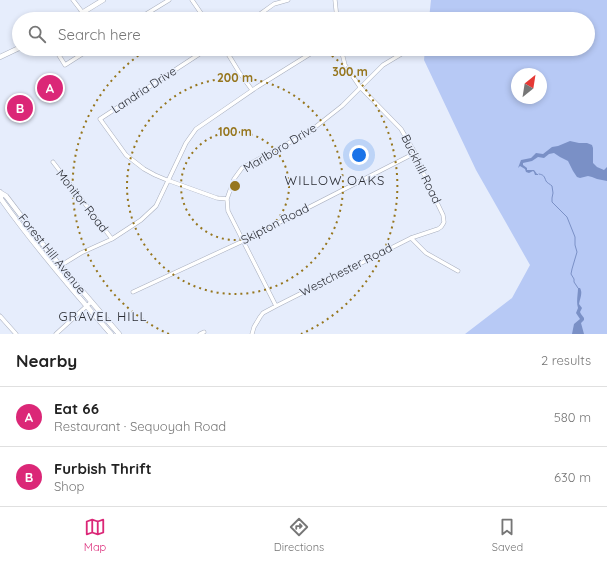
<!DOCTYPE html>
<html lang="en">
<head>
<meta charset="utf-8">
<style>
	body { margin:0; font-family:Quicksand,sans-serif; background:#f2f2f2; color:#222 }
	.compass { position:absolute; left:511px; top:68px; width:36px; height:36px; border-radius:50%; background:#fff; box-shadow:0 2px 6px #0003; rotate:30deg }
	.you { position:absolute; left:359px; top:155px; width:14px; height:14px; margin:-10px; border:3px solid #fff; border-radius:50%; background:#1a73e8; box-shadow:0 0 0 6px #1a73e833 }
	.badge { display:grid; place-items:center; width:26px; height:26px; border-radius:50%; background:#db2777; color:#fff; font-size:13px; font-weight:700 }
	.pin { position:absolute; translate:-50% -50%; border:2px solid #fff; box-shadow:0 1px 4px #0006 }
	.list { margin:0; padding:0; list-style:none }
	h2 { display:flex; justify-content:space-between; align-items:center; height:52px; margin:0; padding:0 16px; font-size:17px }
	h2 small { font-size:13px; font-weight:400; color:#767676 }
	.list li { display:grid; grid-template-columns:26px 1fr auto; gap:12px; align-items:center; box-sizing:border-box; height:60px; padding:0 16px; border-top:1px solid #e0e0e0 }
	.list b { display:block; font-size:15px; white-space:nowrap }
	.list p { margin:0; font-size:13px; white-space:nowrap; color:#767676 }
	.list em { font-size:13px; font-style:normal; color:#767676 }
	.icon { flex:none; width:22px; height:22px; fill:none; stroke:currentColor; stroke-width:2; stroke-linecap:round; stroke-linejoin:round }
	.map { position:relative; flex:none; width:607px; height:334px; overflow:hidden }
	.search { position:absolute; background:#fff; box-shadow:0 2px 6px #0003; left:12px; right:12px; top:12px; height:44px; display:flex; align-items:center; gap:10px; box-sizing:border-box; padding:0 14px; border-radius:22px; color:#767676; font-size:15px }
	.sheet { height:172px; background:#fff }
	nav { display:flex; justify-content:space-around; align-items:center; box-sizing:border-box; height:56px; border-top:1px solid #e0e0e0; background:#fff; font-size:11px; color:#767676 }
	nav a { display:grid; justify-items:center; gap:2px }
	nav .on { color:#db2777 }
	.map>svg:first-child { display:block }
	.green { fill:#b7c9f5; fill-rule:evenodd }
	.water { fill:#7a90c6 }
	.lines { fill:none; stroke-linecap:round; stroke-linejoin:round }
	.stream { stroke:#7a90c6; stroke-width:1 }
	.street-casing { stroke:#a9afbe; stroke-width:4.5 }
	.secondary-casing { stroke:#a9afbe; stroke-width:5.5 }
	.street { stroke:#fff; stroke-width:3.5 }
	.secondary { stroke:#fff; stroke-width:4.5 }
	.ring { fill:none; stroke:#96761e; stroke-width:2; stroke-dasharray:2 4 }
	.labels { text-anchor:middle; stroke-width:3; stroke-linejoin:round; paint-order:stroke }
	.street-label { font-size:12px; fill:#2c2e34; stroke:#e6edfc }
	.neighbourhood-label { font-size:13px; letter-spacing:1px; fill:#2c2e34; stroke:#e6edfc }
	.centre { fill:#96761e; stroke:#e6edfc; stroke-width:2 }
	.ring-label { font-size:12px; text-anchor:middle; font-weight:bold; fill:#96761e; stroke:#e6edfc; stroke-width:3; stroke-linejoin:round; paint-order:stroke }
</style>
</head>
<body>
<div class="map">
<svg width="607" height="334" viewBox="0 0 607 334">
	<rect width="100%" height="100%" fill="#e6edfc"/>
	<path class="green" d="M431,0H607V334H465L512,298L530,265L476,170L424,60L425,49H588V19H429ZM517,74H541V98H517Z"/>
	<path class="water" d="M570,141L579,143H587L592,145L593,148V163L597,167L604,170L607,167V181L597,179L592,177L588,176L580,178L577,177L573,171L568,161L560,157L554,153L549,154L544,158L538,157L532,161L523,163V165L527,168V170H534L537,174H538V175H535L534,172L533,171L529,173L526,172L525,169L520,166L518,168L521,160L531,158L536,153L543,154L552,147L558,146Z
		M578,288H580C583,293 580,298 579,304L582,308L580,312L581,314L584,318V320L581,323L584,334H572L574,324L580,319L576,313L578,308C576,302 578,294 578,288Z"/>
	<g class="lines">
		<path class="stream" d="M539,174C544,175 544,176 546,181C547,183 550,184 552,186L553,193L552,198V202L567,217L575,237V245L577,252L572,269L571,274L574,279V282L578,288"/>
		<defs>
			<path id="street" d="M73,0L83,13
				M192,0L205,19
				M335,0L337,19
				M138,19L169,0
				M253,19L274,4L288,0
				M55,49L65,65L90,49
				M207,49L100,119L126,155L144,169L155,175L167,180L217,198L227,199
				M225,49L239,72L252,90
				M53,162L112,239
				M411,238L426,253L458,271
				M55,269L81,253L112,239L141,220L156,206L186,143L196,129L257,87L318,49
				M133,292L243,241L415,153
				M276,306L228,211L227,199L234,179L242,168L309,132L342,106L383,65L403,53
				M0,316L16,334
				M56,334L91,302
				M200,334L204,332
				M252,334L254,327L260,317L263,313L276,306L411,238L438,229L441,227L443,224L444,222L443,215L428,184L415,153L401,129L360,87L345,65L341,49"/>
			<path id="secondary" d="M72,19L103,0
				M0,57L19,48
				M0,192L1,199C35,247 73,291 111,334
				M1,193L6,196L48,251L119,334"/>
		</defs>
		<use href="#street" class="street-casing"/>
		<use href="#secondary" class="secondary-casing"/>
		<use href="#street" class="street"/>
		<use href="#secondary" class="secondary"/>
	</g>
	<g class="ring">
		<circle cx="235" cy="186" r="54"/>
		<circle cx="235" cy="186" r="108"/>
		<path d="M169 334A162 162 0 0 1 148 49M322 49A162 162 0 0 1 301 334"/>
	</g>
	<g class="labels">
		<g class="street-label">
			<text transform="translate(144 90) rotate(-33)" y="4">Landria Drive</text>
			<text transform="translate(280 148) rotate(-31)" y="4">Marlboro Drive</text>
			<text transform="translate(421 169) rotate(64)" y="4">Buckhill Road</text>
			<text transform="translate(82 201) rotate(52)" y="4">Monitor Road</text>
			<text transform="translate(275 224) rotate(-27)" y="4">Skipton Road</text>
			<text transform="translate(52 254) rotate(51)" y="4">Forest Hill Avenue</text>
			<text transform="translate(346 270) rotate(-27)" y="4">Westchester Road</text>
		</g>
		<g class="neighbourhood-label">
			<text x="335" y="185">WILLOW OAKS</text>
			<text x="103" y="321">GRAVEL HILL</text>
		</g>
	</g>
	<circle cx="235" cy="186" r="6" class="centre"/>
	<g class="ring-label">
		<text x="350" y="76">300 m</text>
		<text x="235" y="82">200 m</text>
		<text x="235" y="136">100 m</text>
	</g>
</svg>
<svg class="compass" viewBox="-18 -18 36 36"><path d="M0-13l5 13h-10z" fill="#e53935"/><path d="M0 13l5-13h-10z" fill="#767676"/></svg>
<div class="you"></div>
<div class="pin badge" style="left:50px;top:88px">A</div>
<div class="pin badge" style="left:20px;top:108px">B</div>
<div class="search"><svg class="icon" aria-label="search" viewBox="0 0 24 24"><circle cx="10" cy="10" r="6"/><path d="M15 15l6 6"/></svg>Search here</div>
</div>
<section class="sheet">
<h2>Nearby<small>2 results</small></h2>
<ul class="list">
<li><span class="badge">A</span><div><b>Eat 66</b><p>Restaurant · Sequoyah Road</p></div><em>580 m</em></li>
<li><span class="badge">B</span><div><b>Furbish Thrift</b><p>Shop</p></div><em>630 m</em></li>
</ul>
</section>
<nav>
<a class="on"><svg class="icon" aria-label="map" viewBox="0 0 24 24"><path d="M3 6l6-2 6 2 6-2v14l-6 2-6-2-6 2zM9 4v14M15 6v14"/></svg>Map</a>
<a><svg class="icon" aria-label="directions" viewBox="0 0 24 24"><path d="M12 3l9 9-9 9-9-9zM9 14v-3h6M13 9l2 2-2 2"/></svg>Directions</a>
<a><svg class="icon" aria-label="saved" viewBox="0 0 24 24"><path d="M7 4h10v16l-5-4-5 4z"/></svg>Saved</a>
</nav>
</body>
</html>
